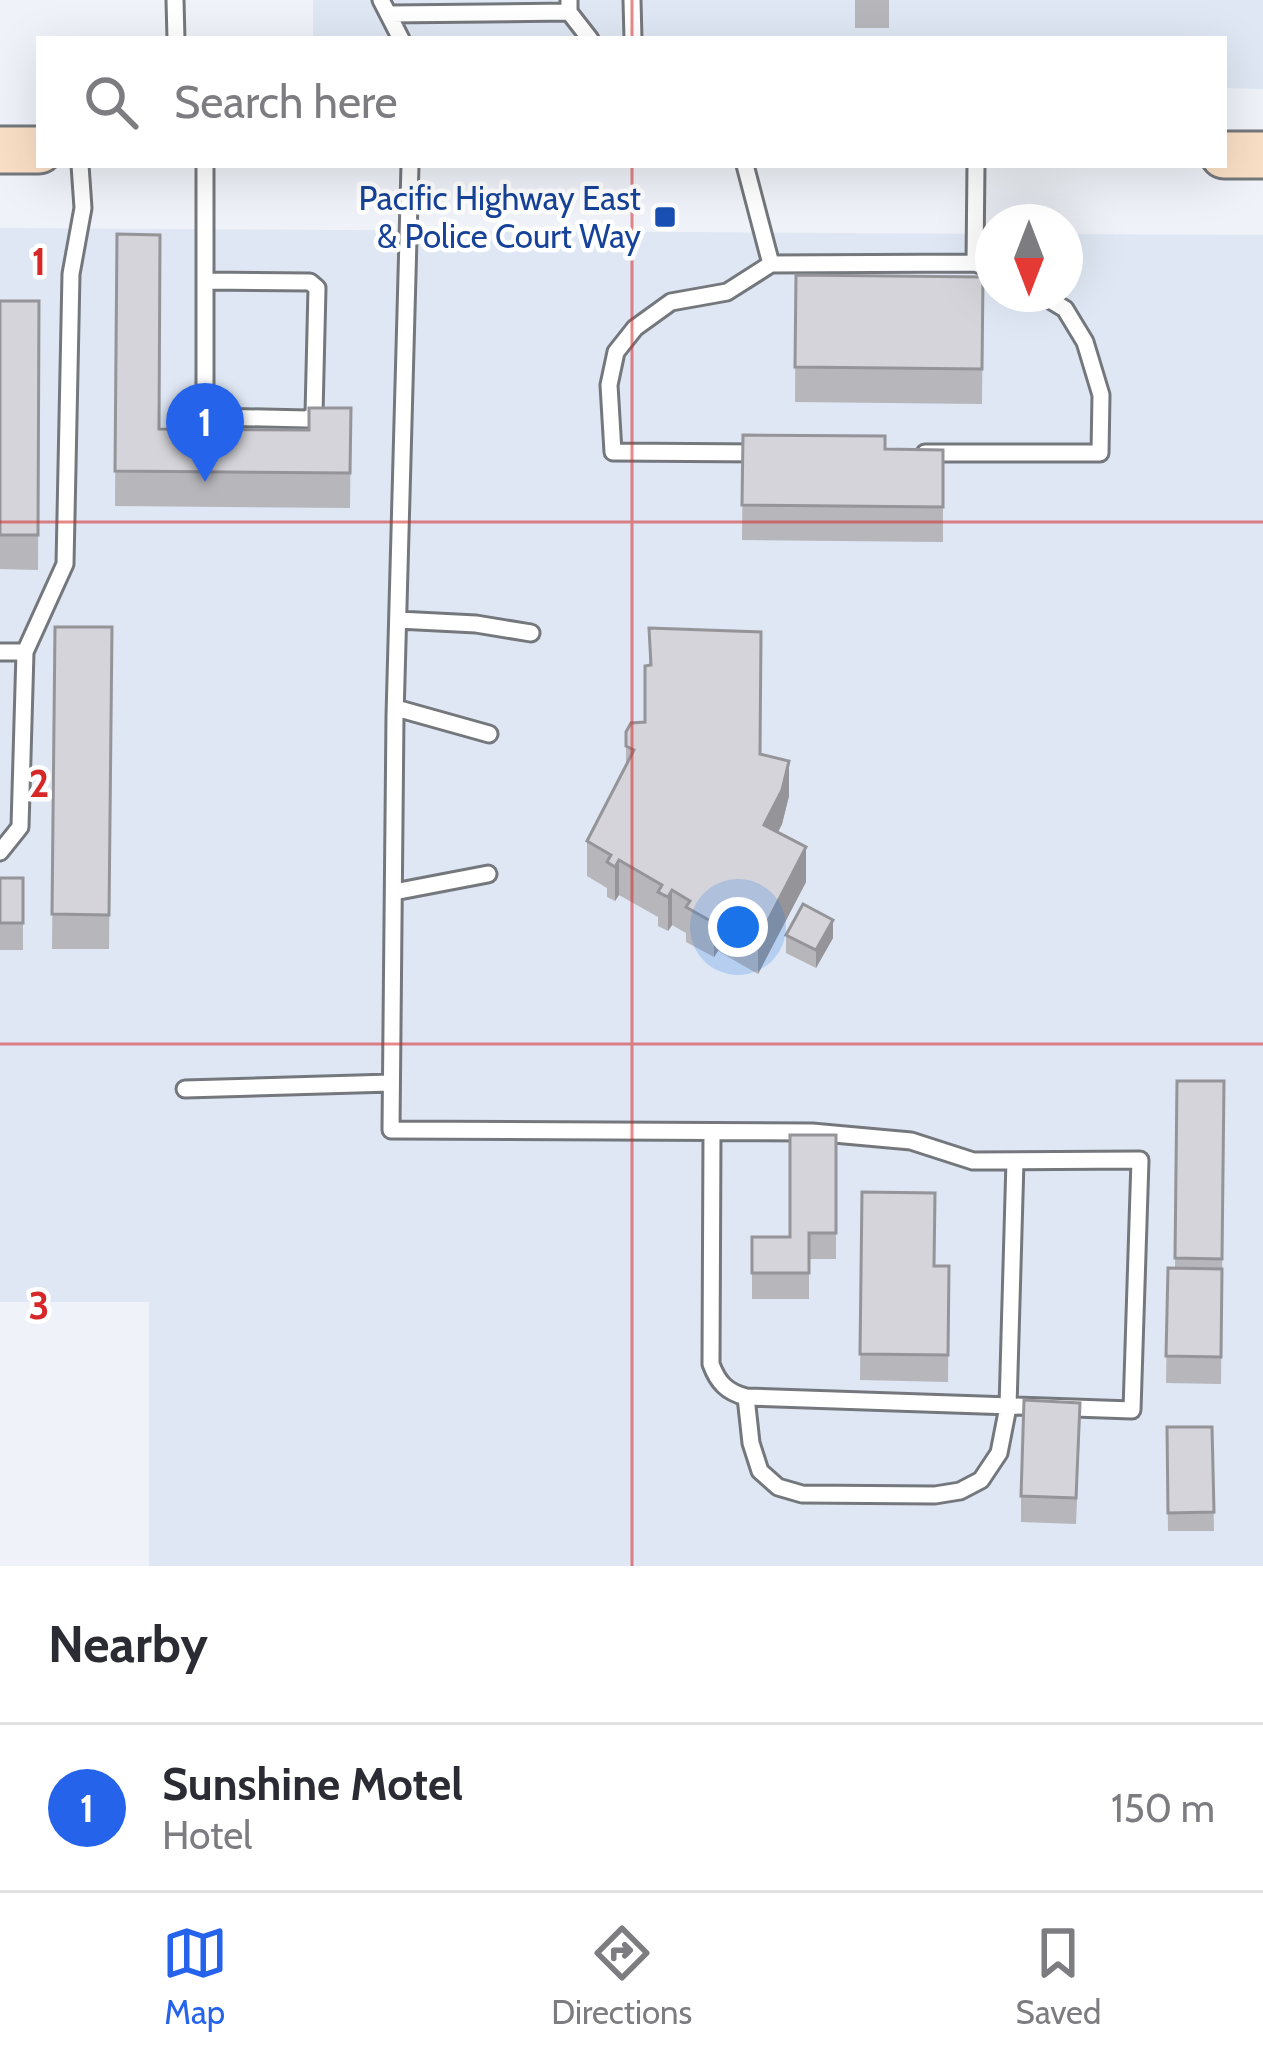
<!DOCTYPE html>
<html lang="en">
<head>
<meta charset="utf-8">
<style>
	body { margin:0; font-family:Cabin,sans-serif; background:#f2f2f3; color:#2b2b33 }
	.compass { position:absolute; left:975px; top:204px; width:108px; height:108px; border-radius:50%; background:#fff; box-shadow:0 12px 48px #0002; rotate:180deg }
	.you { position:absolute; left:738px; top:927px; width:42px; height:42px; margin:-30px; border:9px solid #fff; border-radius:50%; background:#1a73e8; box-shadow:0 0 0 18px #1a73e833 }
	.badge { display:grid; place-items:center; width:78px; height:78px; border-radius:50%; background:#2563eb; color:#fff; font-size:39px; font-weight:700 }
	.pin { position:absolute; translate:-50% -99px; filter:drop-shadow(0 3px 6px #0008) }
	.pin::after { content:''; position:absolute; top:63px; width:42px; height:36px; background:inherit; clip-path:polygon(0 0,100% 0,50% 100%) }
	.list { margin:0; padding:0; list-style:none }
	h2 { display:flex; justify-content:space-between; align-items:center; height:156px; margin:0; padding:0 48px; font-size:51px }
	h2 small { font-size:39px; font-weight:400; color:#7c7c81 }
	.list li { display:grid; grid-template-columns:78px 1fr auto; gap:36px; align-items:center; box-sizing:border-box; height:168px; padding:0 48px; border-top:3px solid #e1e1e2 }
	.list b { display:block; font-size:45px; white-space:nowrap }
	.list p { margin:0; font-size:39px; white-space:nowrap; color:#7c7c81 }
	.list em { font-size:39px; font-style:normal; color:#7c7c81 }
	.icon { flex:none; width:66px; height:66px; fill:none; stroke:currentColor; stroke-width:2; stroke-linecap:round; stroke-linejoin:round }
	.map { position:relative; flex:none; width:1263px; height:1566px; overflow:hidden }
	.search { position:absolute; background:#fff; box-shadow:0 12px 48px #0002; left:36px; right:36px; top:36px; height:132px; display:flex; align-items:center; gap:30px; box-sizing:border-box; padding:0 42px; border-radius:0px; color:#7c7c81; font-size:45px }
	.sheet { height:324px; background:#fff }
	nav { display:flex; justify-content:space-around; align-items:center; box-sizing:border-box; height:168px; border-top:3px solid #e1e1e2; background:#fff; font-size:33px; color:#7c7c81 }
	nav a { display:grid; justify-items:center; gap:6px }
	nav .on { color:#2563eb }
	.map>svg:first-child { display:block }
	.built { fill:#dee7f3 }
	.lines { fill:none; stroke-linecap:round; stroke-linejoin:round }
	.lane-casing { stroke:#74787d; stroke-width:21 }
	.secondary-casing { stroke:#74787d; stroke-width:51 }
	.lane { stroke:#fff; stroke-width:15 }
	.secondary { stroke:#f9dfc5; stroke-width:45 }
	.wall { fill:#b7b6bb }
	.shaded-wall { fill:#959499 }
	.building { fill:#d5d4da; stroke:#959499; stroke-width:3 }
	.grid { fill:none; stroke:#d62828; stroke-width:3; stroke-opacity:0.55 }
	.transit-dot { fill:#1a4fb4; stroke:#fff; stroke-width:4.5 }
	.labels { text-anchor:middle; stroke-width:9; stroke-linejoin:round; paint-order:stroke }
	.transit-label { font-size:33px; fill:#164399; stroke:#fff; text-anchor:end }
	.grid-label { font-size:39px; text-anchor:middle; font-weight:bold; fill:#d62828; stroke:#fff; stroke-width:9; stroke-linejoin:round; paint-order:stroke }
</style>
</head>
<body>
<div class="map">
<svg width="1263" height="1566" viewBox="0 0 1263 1566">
	<rect width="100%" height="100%" fill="#eff3f9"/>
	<path class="built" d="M313,0H1263V89L1224,88V39H313Z
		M0,228L993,234V294H1065V234L1263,235V1566H149V1302H0Z"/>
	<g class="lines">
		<defs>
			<path id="lane" d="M175,0L176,39
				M381,0L401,39
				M569,0V12L590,39
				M632,0L633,39
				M390,14L569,12
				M410,165L395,716L391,1130L812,1132L911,1141L973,1161L1140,1160L1132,1410L746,1397C727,1392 718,1383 711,1364L712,1132
				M745,165L771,264
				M975,263L976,165
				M205,281L310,282L317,288L314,414L307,419L213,417L205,412C205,330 205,247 205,165
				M763,453L613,452L609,385L616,352L635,328L671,302L727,292L771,264L975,263L993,270
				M925,453H1100L1101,395L1085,342L1065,309L1040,294
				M398,620L476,624L531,633
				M0,652H25
				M396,708L489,734
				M0,852L20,827L25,652L65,564L71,274L83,208L80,165
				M394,892L488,874
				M185,1089L391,1083
				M746,1397L751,1443L760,1471L778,1487L802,1494L935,1495L960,1491L981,1480L999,1453L1008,1407L1015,1161"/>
			<path id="secondary" d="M0,150H39
				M1224,155H1263"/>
		</defs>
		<use href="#lane" class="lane-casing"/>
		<use href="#secondary" class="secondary-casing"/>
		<use href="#lane" class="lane"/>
		<use href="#secondary" class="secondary"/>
	</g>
	<path class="wall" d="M855,0H889V28H855Z
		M117,234L159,429L309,430L351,408L350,508L115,506Z
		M796,275L983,277L982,404L795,402Z
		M0,301H39L38,570L0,569Z
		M743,435L885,449L943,450V542L742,540Z
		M55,627H112L109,949H52Z
		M649,628L760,754L789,796L782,824L778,832L806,882L758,974L718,951L714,957L686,942V933L672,925L668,931L658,926V917L619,895L615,901L607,897V888L587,876V841L626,766V732L645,722L649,665Z
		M0,878H23V950H0Z
		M786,935L833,938L816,968L786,953Z
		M1177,1081H1224L1221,1384L1166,1383L1168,1268H1175Z
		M836,1135V1259H809V1299H752V1237H790Z
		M862,1192L934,1266H949L948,1382L860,1380Z
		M1167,1427H1212L1214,1531H1168Z
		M1080,1429L1076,1524L1021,1522V1496Z"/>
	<path class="shaded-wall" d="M789,761V796L782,824L764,860V825Z
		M806,847V882L758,974V940Z
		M619,860V895L615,901V867Z
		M672,890V925L668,931V897Z
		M718,916V951L714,957V923Z
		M833,920V938L816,968V950Z"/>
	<path class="building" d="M117,234L160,235L159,429L309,430V408H351L350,473L115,471Z
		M796,275L983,277L982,369L795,367Z
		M0,301H39L38,535H0Z
		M743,435L885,436V449L943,450V507L742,505Z
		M55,627H112L109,915L52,914Z
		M649,628L761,632L760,754L789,761L782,790L764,825L806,847L758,940L718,916L714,923L686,907L690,901L672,890L668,897L658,892L662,885L619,860L615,867L607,862L611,855L587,841L634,750L626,746V732L631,723L645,722V666L651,665Z
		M0,878H23V923H0Z
		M803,904L833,920L816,950L786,935Z
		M1177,1081H1224L1222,1259L1175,1258Z
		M790,1135H836V1233H809V1273H752V1237H790Z
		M862,1192L935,1193L934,1266H949L948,1355L860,1354Z
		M1168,1268L1222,1269L1221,1357L1166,1356Z
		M1024,1400L1080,1403L1076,1498L1021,1496Z
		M1167,1427H1212L1214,1512L1168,1513Z"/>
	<path class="grid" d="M632,0V39M632,165V1566M0,522H1263M0,1044H1263"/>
	<rect class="transit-dot" x="653" y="205" width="24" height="24" rx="6"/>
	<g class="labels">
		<g class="transit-label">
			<text x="641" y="210">Pacific Highway East<tspan x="641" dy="38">&amp; Police Court Way</tspan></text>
		</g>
	</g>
	<g class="grid-label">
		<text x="39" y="275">1</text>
		<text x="39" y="797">2</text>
		<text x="39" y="1319">3</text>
	</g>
</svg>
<svg class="compass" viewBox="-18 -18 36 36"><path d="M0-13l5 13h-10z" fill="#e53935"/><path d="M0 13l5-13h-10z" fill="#7c7c81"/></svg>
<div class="you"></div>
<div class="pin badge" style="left:205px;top:482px">1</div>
<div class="search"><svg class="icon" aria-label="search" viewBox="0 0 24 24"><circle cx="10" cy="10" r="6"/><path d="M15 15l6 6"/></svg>Search here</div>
</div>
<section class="sheet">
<h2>Nearby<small></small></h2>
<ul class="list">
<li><span class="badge">1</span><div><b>Sunshine Motel</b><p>Hotel</p></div><em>150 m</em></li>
</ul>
</section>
<nav>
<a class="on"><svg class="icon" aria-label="map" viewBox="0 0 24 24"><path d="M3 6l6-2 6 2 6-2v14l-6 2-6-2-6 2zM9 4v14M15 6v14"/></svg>Map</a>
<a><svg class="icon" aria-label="directions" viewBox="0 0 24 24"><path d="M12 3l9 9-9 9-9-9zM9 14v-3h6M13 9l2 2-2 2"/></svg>Directions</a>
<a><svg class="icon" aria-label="saved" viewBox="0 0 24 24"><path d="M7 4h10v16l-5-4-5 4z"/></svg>Saved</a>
</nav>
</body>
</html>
